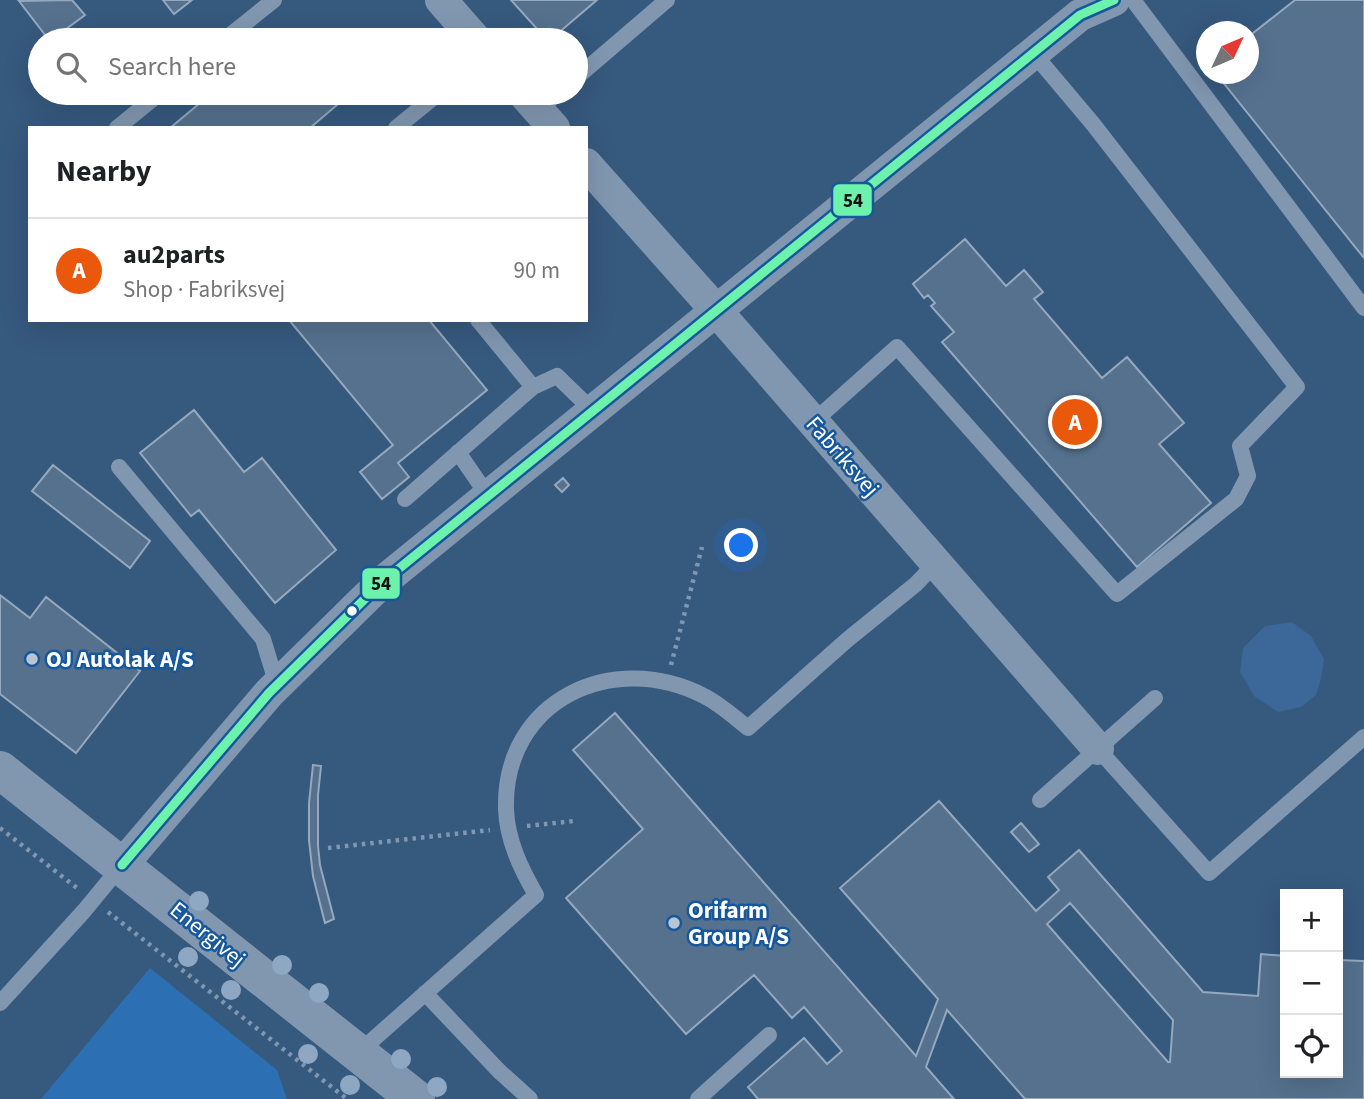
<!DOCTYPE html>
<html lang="en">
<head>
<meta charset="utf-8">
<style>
	body { margin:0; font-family:"Source Sans 3",sans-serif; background:#f6f6f6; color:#202124 }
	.controls { position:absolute; right:21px; bottom:21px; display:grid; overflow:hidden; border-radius:0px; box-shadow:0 7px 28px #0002 }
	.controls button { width:63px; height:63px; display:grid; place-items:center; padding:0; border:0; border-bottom:2px solid #e0e0e0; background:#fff; color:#202124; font:35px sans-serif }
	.compass { position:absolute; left:1196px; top:21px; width:63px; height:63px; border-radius:50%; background:#fff; box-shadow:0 7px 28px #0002; rotate:46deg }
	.you { position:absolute; left:742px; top:546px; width:24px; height:24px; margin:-18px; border:5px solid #fff; border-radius:50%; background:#1a73e8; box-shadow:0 0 0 10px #1a73e833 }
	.badge { display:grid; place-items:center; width:46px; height:46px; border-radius:50%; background:#ea580c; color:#fff; font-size:23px; font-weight:700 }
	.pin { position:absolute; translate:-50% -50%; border:4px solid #fff; box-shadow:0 2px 7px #0006 }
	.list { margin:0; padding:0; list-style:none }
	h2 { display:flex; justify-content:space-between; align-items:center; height:91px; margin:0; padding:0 28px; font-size:30px }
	h2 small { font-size:23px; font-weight:400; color:#757577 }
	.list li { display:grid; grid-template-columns:46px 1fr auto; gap:21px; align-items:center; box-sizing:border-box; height:105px; padding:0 28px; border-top:2px solid #e0e0e0 }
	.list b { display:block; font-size:26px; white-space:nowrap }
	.list p { margin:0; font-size:23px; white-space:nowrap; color:#757577 }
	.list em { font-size:23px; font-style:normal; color:#757577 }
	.icon { flex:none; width:38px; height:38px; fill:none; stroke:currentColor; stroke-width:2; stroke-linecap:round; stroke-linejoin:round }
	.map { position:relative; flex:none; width:1364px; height:1099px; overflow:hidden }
	.search { position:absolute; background:#fff; box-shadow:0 7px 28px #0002; left:28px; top:28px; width:560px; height:77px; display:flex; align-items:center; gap:18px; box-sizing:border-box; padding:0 24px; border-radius:38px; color:#757577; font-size:26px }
	.panel { position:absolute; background:#fff; box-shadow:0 7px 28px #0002; left:28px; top:126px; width:560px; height:196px; border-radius:0px }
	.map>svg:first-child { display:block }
	.green { fill:#2c6fb3 }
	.water { fill:#3b6898 }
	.building { fill:#55718e; stroke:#95a8bd; stroke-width:2; fill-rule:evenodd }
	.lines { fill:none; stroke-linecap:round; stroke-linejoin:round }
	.path { stroke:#8197b0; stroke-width:4.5; stroke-dasharray:3.5 5; stroke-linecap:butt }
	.service { stroke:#8197b0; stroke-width:16 }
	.minor { stroke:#8197b0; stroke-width:32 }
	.tertiary { stroke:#8197b0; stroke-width:38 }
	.bus-1-casing { stroke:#17589d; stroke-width:14 }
	.bus-1 { stroke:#6df2ae; stroke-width:9 }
	.tree { fill:#8ea8c4 }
	.bus-dot { fill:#fff; stroke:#17589d; stroke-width:2.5 }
	.poi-dot { fill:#b9c5d2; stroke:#17589d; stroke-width:2.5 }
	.labels { text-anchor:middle; stroke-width:5; stroke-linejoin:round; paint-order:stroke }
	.street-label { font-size:23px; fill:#fff; stroke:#17589d }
	.poi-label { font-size:23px; font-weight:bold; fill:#fff; stroke:#17589d; text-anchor:start }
	.line-badge { stroke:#17589d; stroke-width:2.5 }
	.pale-badge-label { font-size:19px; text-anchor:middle; font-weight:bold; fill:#111 }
</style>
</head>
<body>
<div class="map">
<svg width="1364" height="1099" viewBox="0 0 1364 1099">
	<rect width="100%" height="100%" fill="#36597e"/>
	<path class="green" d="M150,968L277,1070L287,1099H41Z"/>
	<path class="water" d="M1292,622L1311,636L1324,659L1321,679L1316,695L1301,707L1278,712L1254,696L1240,672L1243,648L1265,626Z"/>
	<path class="building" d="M72,0L85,15L51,40H49L19,1Z
		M163,0H192L174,14Z
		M511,0H597L550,40H547Z
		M1295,0H1364V258L1221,80L1229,74H1248V37Z
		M212,93H326L337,105L310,128H170Z
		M965,239L1006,286L1024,270L1043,292L1034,299L1102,378L1127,357L1184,423L1159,444L1211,503L1137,567L942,342L954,332L931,306L935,303L928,295L924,298L913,284Z
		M289,320H429L487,390L398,463L409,477L382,499L360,472L393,445Z
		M194,410L244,472L262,458L336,550L275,603L199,510L191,516L140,453Z
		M53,465L150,541L130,568L32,491Z
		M563,478L569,485L562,492L555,485Z
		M0,595L30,618L46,597L140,671L76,753L0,694Z
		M615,713L916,1056L938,999L840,888L939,801L1036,911L1059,890L1048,877L1079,850L1203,992L1258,996L1261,954L1285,956V1073H1338V960L1364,961V1099H1025L947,1010L926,1067L954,1099H758L748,1087L804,1038L827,1064L842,1051L804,1007L792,1018L754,975L686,1034L566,898L643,829L573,750ZM1070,903L1173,1020L1170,1062H1168L1047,924Z
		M313,765L321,766L318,795V846L320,865L334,919L325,923L313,876L309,840V803Z
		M1021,823L1039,844L1029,852L1011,832Z"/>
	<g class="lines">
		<path class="path" d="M671,665L702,547
			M527,826L574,821
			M0,828L77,888
			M328,848L490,830
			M108,912L347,1099"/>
		<path class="service" d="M1133,0L1364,308
			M224,40L274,0
			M576,78L667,0
			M538,110L558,93
			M117,128L160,93
			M396,128L439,93
			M478,320L533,387
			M813,422L897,347L1117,594L1236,499L1248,476L1240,446L1297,387L1093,124L1034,54
			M458,452L488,496
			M119,467L263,639L277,685
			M405,499L533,387L557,376L593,411
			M1098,749L1209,873L1364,737
			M1040,800L1155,698
			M425,993L499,1071L530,1099
			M0,1003L84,911L121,866
			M358,1053L536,895C521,869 507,840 506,809C503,700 613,649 704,696C720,704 734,717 748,728L847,640L916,584L936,563
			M698,1099L769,1035"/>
		<path class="minor" d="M441,0L476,40
			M523,93L554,128
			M586,164L707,300L1098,749
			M122,865L269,693L380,584L1080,15L1114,0"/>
		<path class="tertiary" d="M0,770L416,1099"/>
		<defs>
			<path id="bus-1" d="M122,865L269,693L380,584L1080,15L1114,0"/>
		</defs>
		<use href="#bus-1" class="bus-1-casing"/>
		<use href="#bus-1" class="bus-1"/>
	</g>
	<g class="tree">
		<circle cx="199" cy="901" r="10"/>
		<circle cx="188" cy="957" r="10"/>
		<circle cx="282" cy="965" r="10"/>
		<circle cx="231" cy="990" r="10"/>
		<circle cx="319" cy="993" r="10"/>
		<circle cx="308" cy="1054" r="10"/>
		<circle cx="401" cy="1059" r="10"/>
		<circle cx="350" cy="1085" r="10"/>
		<circle cx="437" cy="1087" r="10"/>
	</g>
	<circle class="bus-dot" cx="352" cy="611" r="6"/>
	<g class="poi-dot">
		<circle cx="32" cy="659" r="7"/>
		<circle cx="674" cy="923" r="7"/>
	</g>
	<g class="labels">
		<g class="street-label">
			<text transform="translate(843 456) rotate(49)" y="8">Fabriksvej</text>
			<text transform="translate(208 934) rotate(39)" y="8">Energivej</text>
		</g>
		<g class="poi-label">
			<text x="46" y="667">OJ Autolak A/S</text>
			<text x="688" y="918">Orifarm<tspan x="688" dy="26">Group A/S</tspan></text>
		</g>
	</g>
	<g class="line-badge">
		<rect x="832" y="183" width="41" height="34" rx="7" fill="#6df2ae"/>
		<rect x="361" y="567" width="40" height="33" rx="7" fill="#6df2ae"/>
	</g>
	<g class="pale-badge-label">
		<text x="853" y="207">54</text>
		<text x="381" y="590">54</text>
	</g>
</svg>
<div class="controls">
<button>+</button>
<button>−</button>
<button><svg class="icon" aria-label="locate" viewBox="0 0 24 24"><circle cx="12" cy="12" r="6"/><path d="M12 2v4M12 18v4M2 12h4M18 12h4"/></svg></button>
</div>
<svg class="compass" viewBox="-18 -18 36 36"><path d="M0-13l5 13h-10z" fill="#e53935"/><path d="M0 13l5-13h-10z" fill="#757577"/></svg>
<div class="you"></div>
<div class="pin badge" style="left:1075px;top:422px">A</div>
<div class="search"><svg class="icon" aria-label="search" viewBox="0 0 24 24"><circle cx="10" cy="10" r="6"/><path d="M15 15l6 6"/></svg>Search here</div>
<section class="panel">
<h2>Nearby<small></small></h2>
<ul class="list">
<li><span class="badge">A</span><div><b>au2parts</b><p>Shop · Fabriksvej</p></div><em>90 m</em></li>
</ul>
</section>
</div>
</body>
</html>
